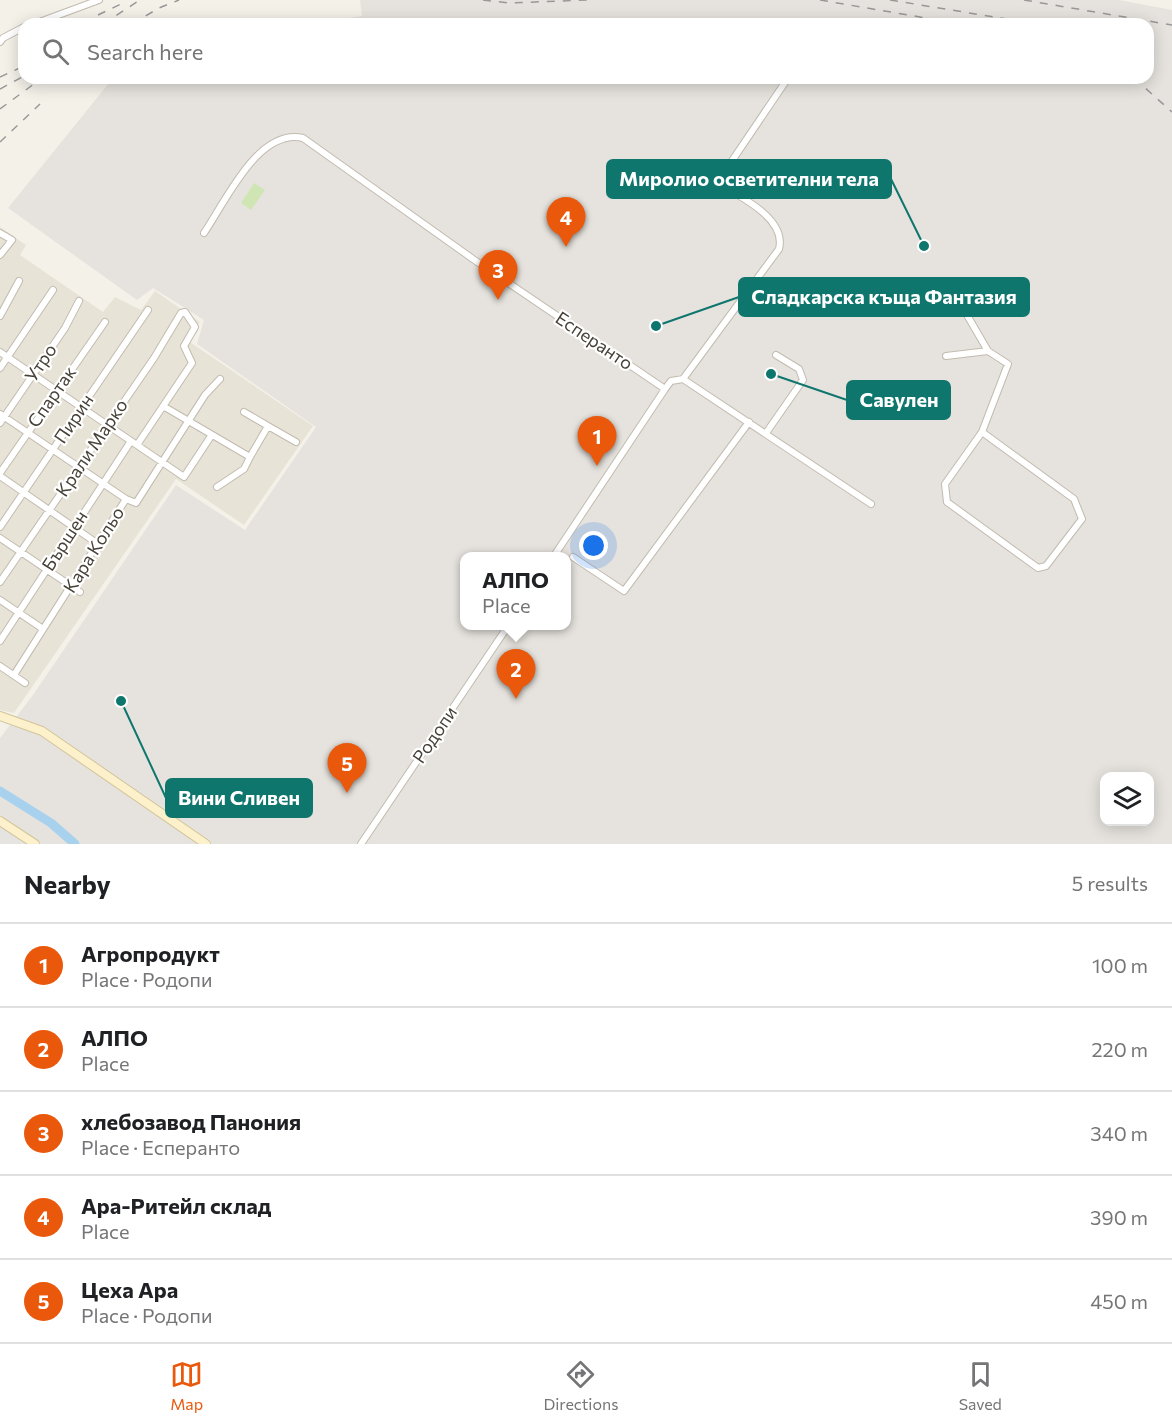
<!DOCTYPE html>
<html lang="en">
<head>
<meta charset="utf-8">
<style>
	body { margin:0; font-family:Commissioner,sans-serif; background:#f2f2f2; color:#202124 }
	.controls { position:absolute; right:18px; bottom:18px; display:grid; overflow:hidden; border-radius:12px; box-shadow:0 3px 15px #0003 }
	.controls button { width:54px; height:54px; display:grid; place-items:center; padding:0; border:0; border-bottom:2px solid #e0e0e0; background:#fff; color:#202124; font:30px sans-serif }
	.you { position:absolute; left:594px; top:546px; width:21px; height:21px; margin:-15px; border:4px solid #fff; border-radius:50%; background:#1a73e8; box-shadow:0 0 0 9px #1a73e833 }
	.badge { display:grid; place-items:center; width:39px; height:39px; border-radius:50%; background:#ea580c; color:#fff; font-size:20px; font-weight:700 }
	.pin { position:absolute; translate:-50% -50px; filter:drop-shadow(0 2px 3px #0008) }
	.pin::after { content:''; position:absolute; top:32px; width:21px; height:18px; background:inherit; clip-path:polygon(0 0,100% 0,50% 100%) }
	.popup { position:absolute; left:460px; top:552px; width:111px; height:78px; box-sizing:border-box; display:grid; place-content:center; border-radius:12px; background:#fff; filter:drop-shadow(0 2px 4px #0005); font-size:20px; white-space:nowrap; color:#757577 }
	.popup b { font-size:22px; color:#202124 }
	.popup::after { content:''; position:absolute; left:50%; top:100%; margin-left:-12px; border:12px solid transparent; border-top-color:#fff }
	.list { margin:0; padding:0; list-style:none }
	h2 { display:flex; justify-content:space-between; align-items:center; height:78px; margin:0; padding:0 24px; font-size:26px }
	h2 small { font-size:20px; font-weight:400; color:#757577 }
	.list li { display:grid; grid-template-columns:39px 1fr auto; gap:18px; align-items:center; box-sizing:border-box; height:84px; padding:0 24px; border-top:2px solid #e0e0e0 }
	.list b { display:block; font-size:22px; white-space:nowrap }
	.list p { margin:0; font-size:20px; white-space:nowrap; color:#757577 }
	.list em { font-size:20px; font-style:normal; color:#757577 }
	.icon { flex:none; width:33px; height:33px; fill:none; stroke:currentColor; stroke-width:2; stroke-linecap:round; stroke-linejoin:round }
	.map { position:relative; flex:none; width:1172px; height:844px; overflow:hidden }
	.search { position:absolute; background:#fff; box-shadow:0 3px 15px #0003; left:18px; right:18px; top:18px; height:66px; display:flex; align-items:center; gap:15px; box-sizing:border-box; padding:0 21px; border-radius:18px; color:#757577; font-size:22px }
	.sheet { height:498px; background:#fff }
	nav { display:flex; justify-content:space-around; align-items:center; box-sizing:border-box; height:84px; border-top:2px solid #e0e0e0; background:#fff; font-size:16px; color:#757577 }
	nav a { display:grid; justify-items:center; gap:3px }
	nav .on { color:#ea580c }
	.map>svg:first-child { display:block }
	.residential { fill:#e8e3d7 }
	.industrial { fill:#e6e3de; fill-rule:evenodd }
	.green { fill:#cfe6b4 }
	.parking { fill:#e5e4e1 }
	.lines { fill:none; stroke-linecap:round; stroke-linejoin:round }
	.river { stroke:#a8d1ee; stroke-width:9 }
	.minor-casing { stroke:#c2bbaf; stroke-width:8 }
	.secondary-casing { stroke:#d2c49a; stroke-width:10 }
	.minor { stroke:#fff; stroke-width:6 }
	.secondary { stroke:#fcf1cb; stroke-width:8 }
	.rail { stroke:#989898; stroke-width:1.5; stroke-dasharray:8 8; stroke-linecap:butt }
	.labels { text-anchor:middle; stroke-width:4.5; stroke-linejoin:round; paint-order:stroke }
	.street-label { font-size:18px; fill:#474138; stroke:#fff }
	.leader { fill:none; stroke:#0f766e; stroke-width:2 }
	.callout-dot { fill:#0f766e; stroke:#fff; stroke-width:2 }
	.callout { fill:#0f766e; stroke:#0f766e; stroke-width:2 }
	.callout-label { font-size:20px; text-anchor:middle; font-weight:bold; fill:#fff }
</style>
</head>
<body>
<div class="map">
<svg width="1172" height="844" viewBox="0 0 1172 844">
	<rect width="100%" height="100%" fill="#f4f1e9"/>
	<path class="residential" d="M0,227L26,245L20,255L103,312L115,297L141,310L155,291L200,322L187,340L313,426L244,525L176,479L14,713L0,710Z"/>
	<path class="industrial" d="M360,0H1119L1172,10V844H0V738L33,695L176,485L245,530L316,427L197,344L204,320L153,288L137,300L8,208L113,78H1148V24H309L362,16ZM465,556H567V626H465ZM1104,776H1150V822H1104Z"/>
	<path class="green" d="M254,183L265,190L251,210L241,203Z"/>
	<path class="parking" d="M0,830L22,841L26,844H0Z"/>
	<g class="lines">
		<path class="river" d="M0,791L51,823L75,844"/>
		<defs>
			<path id="minor" d="M34,24L99,0
				M0,42L3,38L24,27
				M0,233L12,240L0,255
				M204,233C226,201 258,128 303,138L473,259L665,389L671,381L683,379L871,504
				M967,315L988,351
				M0,316L19,281
				M0,352L184,477L211,436
				M946,356L988,351L1008,364L982,432L1074,499L1082,519L1046,566L1038,568L947,502L945,484L982,432
				M0,368L53,290
				M683,379L779,249C787,218 739,196 717,183L788,78
				M163,406L250,457L244,469L217,487
				M244,412L268,426
				M0,414L126,499
				M0,423L65,328L79,301
				M766,433L803,380L799,369L776,355
				M250,457L268,426L296,442
				M0,473L105,322
				M0,476L98,544
				M0,527L148,310
				M0,538L80,592
				M554,556L665,389
				M573,557L624,591L749,422
				M0,582L154,358L181,313L185,312L195,327L184,346L192,363L137,445
				M0,600L43,629
				M0,641L131,441
				M0,666L25,683
				M14,675L126,499L136,503L205,395L220,379
				M361,844L508,626"/>
			<path id="secondary" d="M0,716L42,731L206,844
				M0,821L35,844"/>
		</defs>
		<use href="#minor" class="minor-casing"/>
		<use href="#secondary" class="secondary-casing"/>
		<use href="#minor" class="minor"/>
		<use href="#secondary" class="secondary"/>
		<path class="rail" d="M483,0L509,3L587,0
			M820,0L961,24
			M890,0L1037,24
			M1024,0L1172,25
			M98,15L121,4
			M103,24L140,0
			M132,24L159,8L179,0
			M0,77L24,66
			M1134,78L1172,112
			M0,89L24,76
			M0,109L42,78
			M0,142L40,104"/>
	</g>
	<g class="labels">
		<g class="street-label">
			<text transform="translate(594 341) rotate(34)" y="6">Есперанто</text>
			<text transform="translate(41 363) rotate(-56)" y="6">Утро</text>
			<text transform="translate(52 397) rotate(-55)" y="6">Спартак</text>
			<text transform="translate(74 419) rotate(-56)" y="6">Пирин</text>
			<text transform="translate(92 448) rotate(-56)" y="6">Крали Марко</text>
			<text transform="translate(65 541) rotate(-57)" y="6">Бършен</text>
			<text transform="translate(94 550) rotate(-58)" y="6">Кара Кольо</text>
			<text transform="translate(435 735) rotate(-56)" y="6">Родопи</text>
		</g>
	</g>
	<path class="leader" d="M924 246L891 179M656 326L739 297M771 374L847 400M121 701L166 798"/>
	<g class="callout-dot">
		<circle cx="924" cy="246" r="6"/>
		<circle cx="656" cy="326" r="6"/>
		<circle cx="771" cy="374" r="6"/>
		<circle cx="121" cy="701" r="6"/>
	</g>
	<g class="callout">
		<rect x="607" y="160" width="284" height="38" rx="6"/>
		<rect x="739" y="278" width="290" height="38" rx="6"/>
		<rect x="847" y="381" width="103" height="38" rx="6"/>
		<rect x="166" y="779" width="146" height="38" rx="6"/>
	</g>
	<g class="callout-label">
		<text x="749" y="186">Миролио осветителни тела</text>
		<text x="884" y="304">Сладкарска къща Фантазия</text>
		<text x="899" y="407">Савулен</text>
		<text x="239" y="805">Вини Сливен</text>
	</g>
</svg>
<div class="controls">
<button><svg class="icon" aria-label="layers" viewBox="0 0 24 24"><path d="M12 4l9 5-9 5-9-5zM3 14l9 5 9-5"/></svg></button>
</div>
<div class="you"></div>
<div class="pin badge" style="left:597px;top:466px">1</div>
<div class="pin badge" style="left:516px;top:699px">2</div>
<div class="popup"><b>АЛПО</b>Place</div>
<div class="pin badge" style="left:498px;top:300px">3</div>
<div class="pin badge" style="left:566px;top:247px">4</div>
<div class="pin badge" style="left:347px;top:793px">5</div>
<div class="search"><svg class="icon" aria-label="search" viewBox="0 0 24 24"><circle cx="10" cy="10" r="6"/><path d="M15 15l6 6"/></svg>Search here</div>
</div>
<section class="sheet">
<h2>Nearby<small>5 results</small></h2>
<ul class="list">
<li><span class="badge">1</span><div><b>Агропродукт</b><p>Place · Родопи</p></div><em>100 m</em></li>
<li><span class="badge">2</span><div><b>АЛПО</b><p>Place</p></div><em>220 m</em></li>
<li><span class="badge">3</span><div><b>хлебозавод Панония</b><p>Place · Есперанто</p></div><em>340 m</em></li>
<li><span class="badge">4</span><div><b>Ара-Ритейл склад</b><p>Place</p></div><em>390 m</em></li>
<li><span class="badge">5</span><div><b>Цеха Ара</b><p>Place · Родопи</p></div><em>450 m</em></li>
</ul>
</section>
<nav>
<a class="on"><svg class="icon" aria-label="map" viewBox="0 0 24 24"><path d="M3 6l6-2 6 2 6-2v14l-6 2-6-2-6 2zM9 4v14M15 6v14"/></svg>Map</a>
<a><svg class="icon" aria-label="directions" viewBox="0 0 24 24"><path d="M12 3l9 9-9 9-9-9zM9 14v-3h6M13 9l2 2-2 2"/></svg>Directions</a>
<a><svg class="icon" aria-label="saved" viewBox="0 0 24 24"><path d="M7 4h10v16l-5-4-5 4z"/></svg>Saved</a>
</nav>
</body>
</html>
